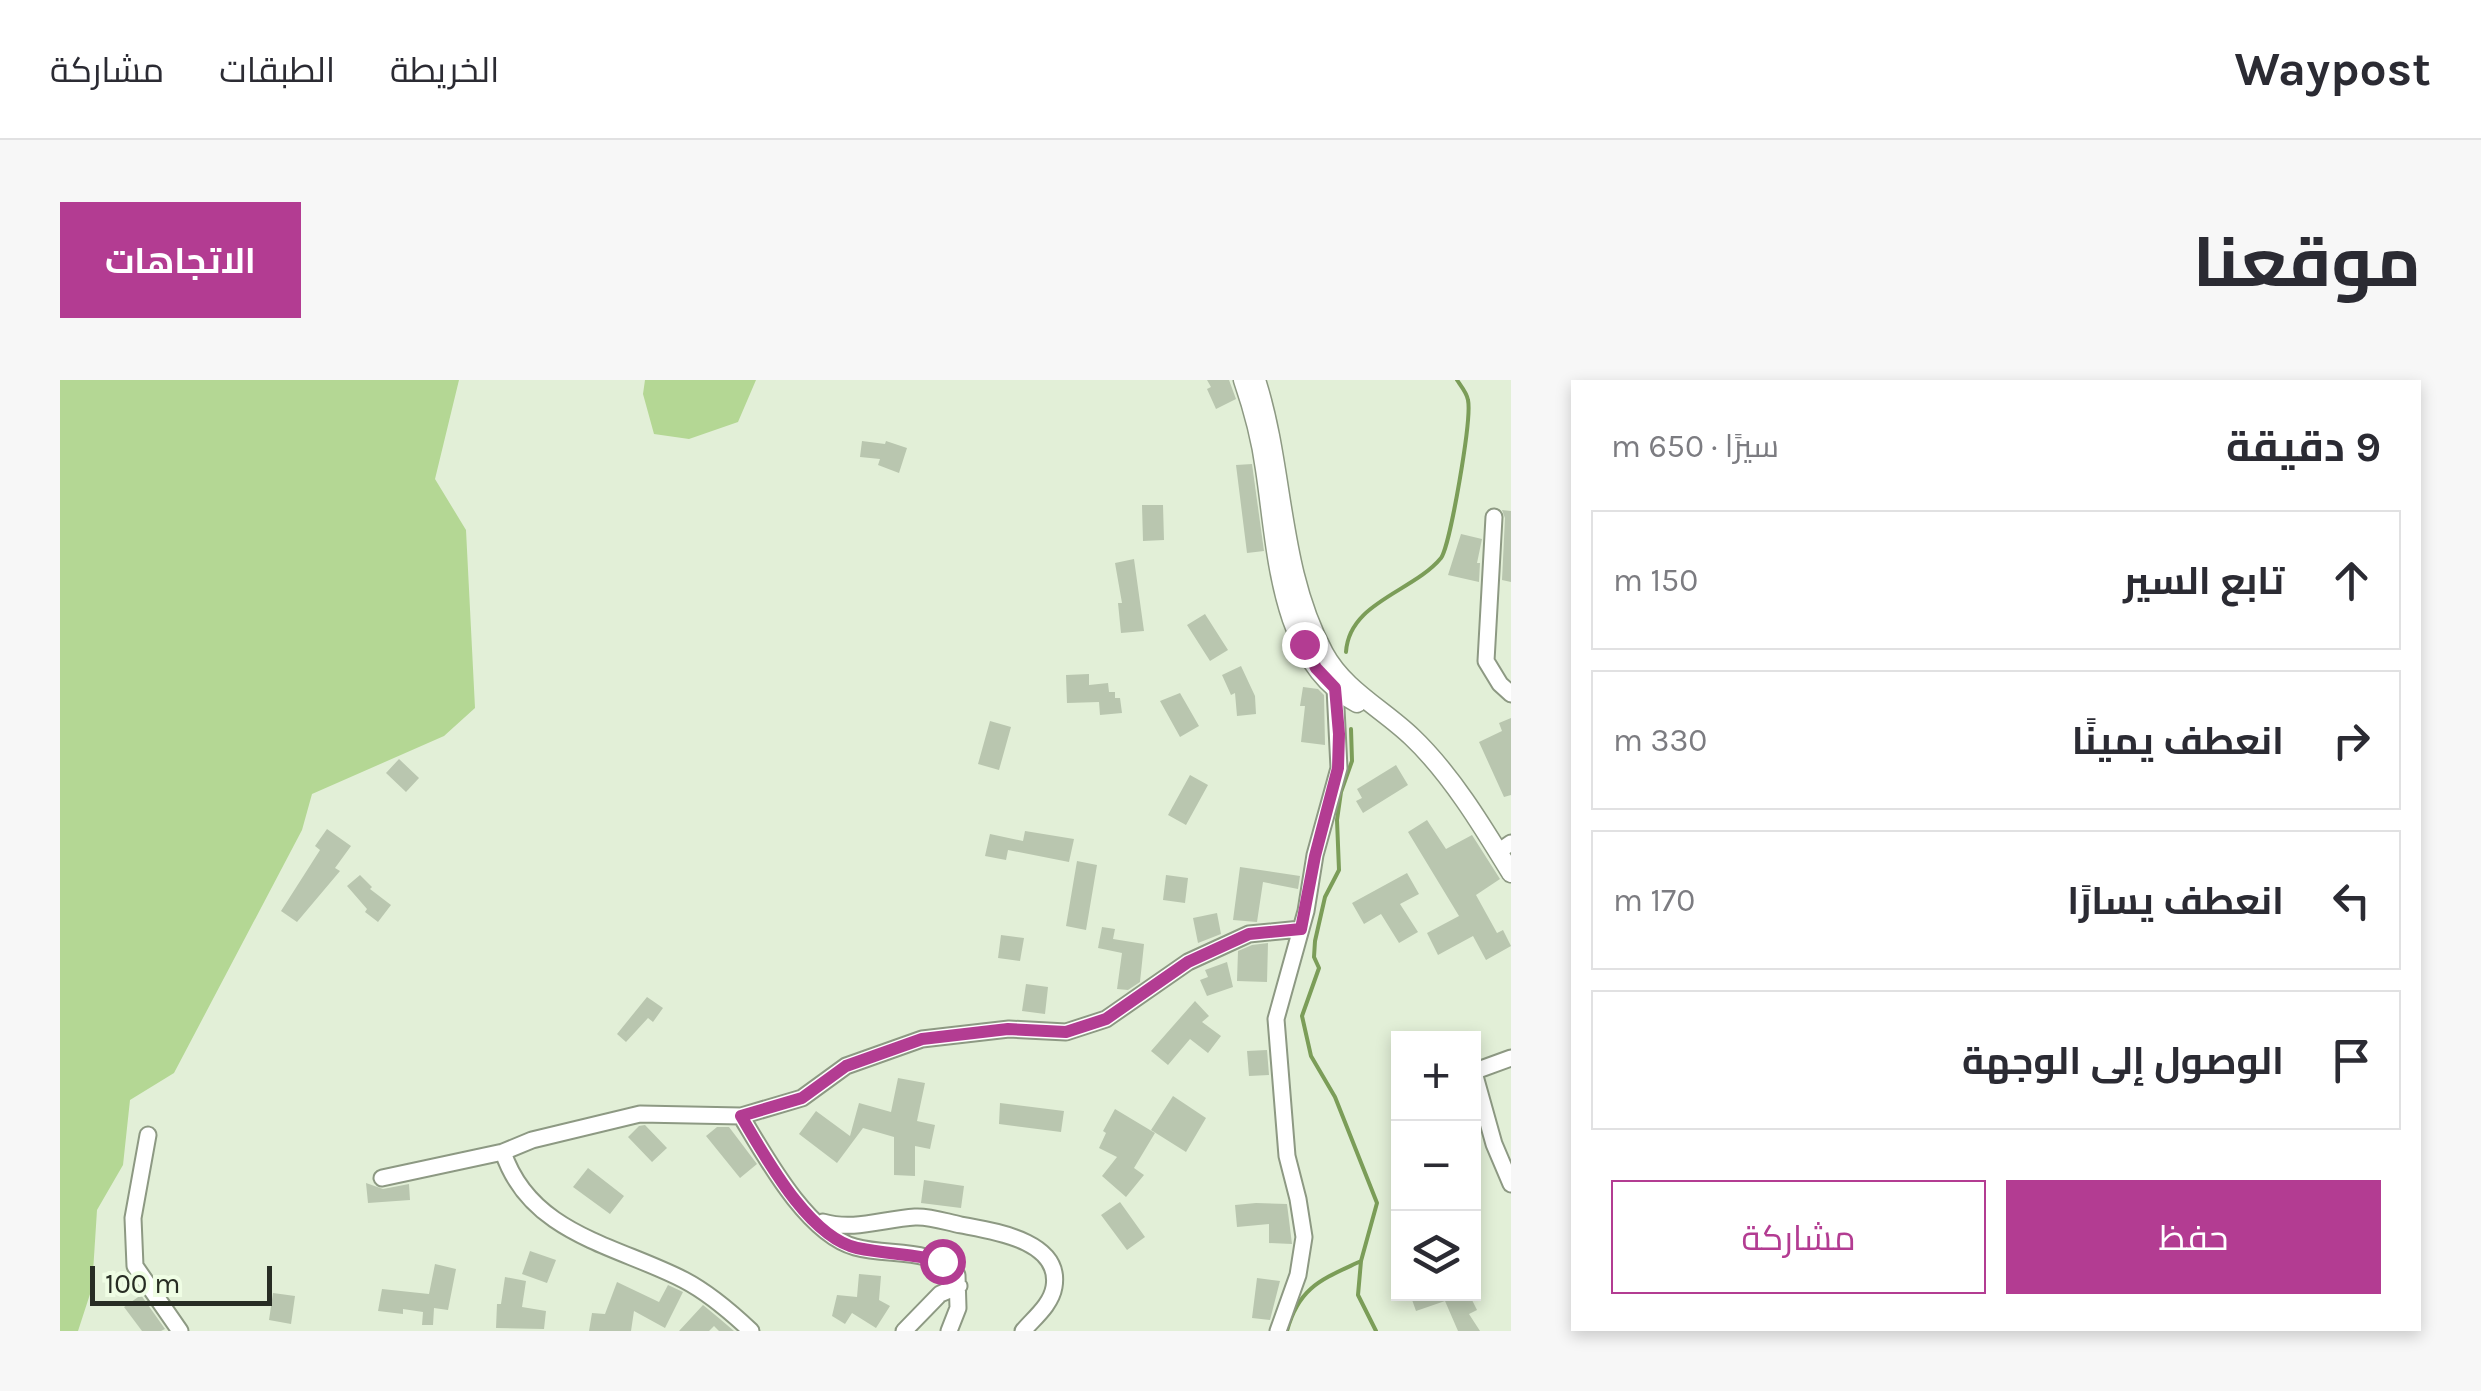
<!DOCTYPE html>
<html lang="ar">
<head>
<meta charset="utf-8">
<style>
	body { margin:0; font-family:Karla,Cairo,sans-serif; background:#f7f7f7; color:#2b2b33; direction:rtl }
	.controls { position:absolute; right:30px; bottom:30px; display:grid; overflow:hidden; border-radius:0px; box-shadow:0 5px 15px #0003 }
	.controls button { width:90px; height:90px; display:grid; place-items:center; padding:0; border:0; border-bottom:2px solid #e1e1e2; background:#fff; color:#2b2b33; font:50px sans-serif }
	.scale { position:absolute; left:30px; bottom:25px; width:182px; box-sizing:border-box; padding-left:10px; border:5px solid #282d24; border-top:0; font-size:28px; line-height:35px; white-space:nowrap; color:#282d24; -webkit-text-stroke:8px #effde4; paint-order:stroke }
	.stop { position:absolute; width:30px; height:30px; margin:-22px; border:8px solid #b33c92; border-radius:50%; background:#fff }
	.stop.end { background:#b33c92; border-color:#fff; box-shadow:0 2px 10px #0008 }
	.list { margin:0; padding:0; list-style:none }
	h2 { display:flex; justify-content:space-between; align-items:center; height:130px; margin:0; padding:0 40px; font-size:42px }
	h2 small { font-size:32px; font-weight:400; color:#7c7c81 }
	.list li { display:grid; grid-template-columns:65px 1fr auto; gap:30px; align-items:center; box-sizing:border-box; height:140px; margin:0 20px 20px; padding:0 20px; border:2px solid #e1e1e2; border-radius:0px }
	.list b { display:block; font-size:38px; white-space:nowrap }
	.list em { font-size:32px; font-style:normal; color:#7c7c81 }
	.actions { display:flex; gap:20px; padding:30px 40px }
	.actions a { flex:1; padding:22px 0; border:2px solid #b33c92; border-radius:0px; text-align:center; font-size:35px; color:#b33c92 }
	.actions .main { background:#b33c92; color:#fff }
	.icon { flex:none; width:55px; height:55px; fill:none; stroke:currentColor; stroke-width:2; stroke-linecap:round; stroke-linejoin:round }
	.map { position:relative; flex:none; width:1451px; height:951px; overflow:hidden; direction:ltr; border-radius:0px }
	header { display:flex; align-items:center; gap:60px; box-sizing:border-box; height:140px; padding:0 50px; background:#fff; border-bottom:2px solid #e1e1e2 }
	header strong { font-size:48px }
	nav { display:flex; gap:55px; margin-inline-start:auto; font-size:35px }
	.intro { display:flex; align-items:center; justify-content:space-between; box-sizing:border-box; height:240px; padding:0 60px }
	h1 { margin:0; font-size:70px }
	.button { padding:25px 45px; border-radius:0px; background:#b33c92; color:#fff; font-size:35px; font-weight:700 }
	main { display:flex; gap:60px; padding:0 60px }
	aside { flex:1; background:#fff; border-radius:0px; box-shadow:0 5px 15px #0003 }
	.map>svg:first-child { display:block }
	.green { fill:#b4d794 }
	.lines { fill:none; stroke-linecap:round; stroke-linejoin:round }
	.stream { stroke:#7b9d58; stroke-width:4 }
	.building { fill:#b9c6af }
	.minor-casing { stroke:#8d9983; stroke-width:19 }
	.tertiary-casing { stroke:#8d9983; stroke-width:21 }
	.minor { stroke:#fff; stroke-width:15 }
	.tertiary { stroke:#fff; stroke-width:18 }
	.route { stroke:#b33c92; stroke-width:12 }
</style>
</head>
<body>
<header>
<strong>Waypost</strong>
<nav><a>الخريطة</a><a>الطبقات</a><a>مشاركة</a></nav>
</header>
<div class="intro"><h1>موقعنا</h1><a class="button">الاتجاهات</a></div>
<main>
<aside>
<h2>9 دقيقة<small>سيرًا · 650 m</small></h2>
<ul class="list">
<li><svg class="icon" aria-label="ahead" viewBox="0 0 24 24"><path d="M12 20V5M6 11l6-6 6 6"/></svg><div><b>تابع السير</b></div><em>150 m</em></li>
<li><svg class="icon" aria-label="right" viewBox="0 0 24 24"><path d="M7 20v-9h11M14 6l5 5-5 5"/></svg><div><b>انعطف يمينًا</b></div><em>330 m</em></li>
<li><svg class="icon" aria-label="left" viewBox="0 0 24 24"><path d="M17 20v-9H6M10 6l-5 5 5 5"/></svg><div><b>انعطف يسارًا</b></div><em>170 m</em></li>
<li><svg class="icon" aria-label="arrive" viewBox="0 0 24 24"><path d="M6 21V4h12l-3 4 3 4H6"/></svg><div><b>الوصول إلى الوجهة</b></div></li>
</ul>
<div class="actions"><a class="main">حفظ</a><a>مشاركة</a></div>
</aside>
<div class="map">
<svg width="1451" height="951" viewBox="0 0 1451 951">
	<rect width="100%" height="100%" fill="#e2efd7"/>
	<path class="green" d="M0,0H399L375,99L406,150L415,328L384,356L252,414L242,450L114,693L70,720L63,785L37,830L32,908L18,951H0Z
		M585,0H696L678,42L629,59L594,54L583,14Z"/>
	<g class="lines">
		<path class="stream" d="M1286,272C1289,222 1353,212 1381,178C1390,166 1412,39 1408,20C1407,13 1401,6 1397,0
			M1291,349L1292,381L1281,412L1277,440L1279,490L1265,517L1255,561L1254,577L1259,588L1242,636L1251,676L1275,717L1317,823L1301,881L1298,915L1316,951
			M1227,951C1239,906 1263,899 1301,881"/>
	</g>
	<path class="building" d="M1147,0H1169L1176,19L1156,29L1147,9L1151,7Z
		M802,61L825,64L826,61L847,68L839,93L818,85L820,79L800,77Z
		M1192,84L1204,171L1187,173L1176,85Z
		M1082,125H1103L1104,160L1083,161Z
		M1442,130L1451,131V202L1442,200L1445,138Z
		M1401,154L1422,159L1417,183H1420L1419,202L1388,195Z
		M1074,179L1084,251L1061,253L1058,223H1062L1055,183Z
		M1145,234L1168,270L1150,281L1127,245Z
		M1181,286L1195,316L1196,334L1177,336L1175,313L1171,315L1162,295Z
		M1029,294V305L1048,303L1049,312H1055V318H1060L1062,333L1040,335L1039,322L1007,323L1006,295Z
		M1243,307L1258,309L1264,315L1265,365L1241,362L1245,326H1240Z
		M1120,313L1139,346L1120,357L1100,321Z
		M1451,338V415L1444,417L1419,362L1442,351L1439,343Z
		M930,341L951,347L939,390L918,384Z
		M339,379L359,398L346,412L326,393Z
		M1336,385L1348,405L1303,433L1296,421L1302,418L1297,409Z
		M1130,395L1148,405L1126,445L1108,435Z
		M1367,440L1386,469L1412,455L1440,499L1416,515L1437,553L1443,550L1451,566L1426,580L1413,556L1378,575L1367,553L1399,536L1348,452Z
		M267,449L291,466L275,488L280,491L237,542L221,531L260,470L255,466Z
		M965,451L1014,459L1009,482L948,470L946,480L925,476L930,454L963,461Z
		M1017,481L1037,485L1026,550L1006,546Z
		M1180,487L1240,496L1238,509L1203,502L1197,542L1173,540Z
		M1347,493L1359,514L1340,524L1358,552L1339,563L1321,534L1304,544L1292,523Z
		M300,495L312,507L310,509L331,525L318,542L305,532L307,529L287,506Z
		M1106,495L1128,498L1125,523L1103,520Z
		M1157,533L1161,554L1138,563L1133,538Z
		M1042,547L1055,549L1053,559L1084,564L1080,602L1068,610L1057,609L1062,573L1038,568Z
		M941,555L964,558L960,581L938,578Z
		M1208,563L1207,602L1177,601L1178,571L1192,565Z
		M1167,582L1173,607L1147,616L1140,600L1148,597L1145,590Z
		M966,604L988,607L985,634L962,631Z
		M587,617L603,628L593,642L588,638L566,662L557,654Z
		M1135,621L1149,636L1142,642L1161,656L1148,673L1130,659L1108,685L1091,671Z
		M1207,670L1209,695L1189,696L1187,671Z
		M838,698L865,703L857,741L875,745L870,769L855,766V796L834,795V757L803,748L777,783L739,754L756,731L790,756L799,723L831,732Z
		M1113,716L1146,738L1126,772L1091,750Z
		M940,723L1004,731L1001,752L939,744Z
		M1055,729L1095,753L1074,788L1084,795L1066,817L1042,796L1057,777L1039,768L1046,753L1043,751Z
		M585,745L607,768L592,782L568,757L579,746Z
		M657,747H669L697,784L680,798L646,756Z
		M528,788L564,816L550,834L513,807Z
		M864,800L904,806L901,828L861,823Z
		M306,803L323,809L349,804L350,820L308,823Z
		M1060,822L1085,857L1067,870L1041,835Z
		M1196,823L1227,824L1232,864L1209,863V844L1177,847L1175,825Z
		M470,871L496,880L487,903L462,894Z
		M375,884L396,889L388,930L374,928L373,945H362L363,932L343,929V934L318,931L322,909L369,914Z
		M799,894L821,896L819,920L830,926L816,948L792,933L785,944L772,936L777,915L797,917Z
		M445,897L466,901L462,927L486,931L484,949L436,948L437,924H441Z
		M1197,898L1220,901L1210,940L1192,938Z
		M557,902L599,922L608,905L623,912L605,948L574,931L571,951H529L532,933L545,934Z
		M213,913L235,916L231,944L209,940Z
		M1350,914H1409L1417,930L1409,934L1420,951H1398L1385,921L1356,931Z
		M81,915L105,949L101,951H82L64,927Z
		M643,925L660,939L674,951H659L654,946L649,951H619Z"/>
	<g class="lines">
		<defs>
			<path id="minor" d="M1434,137L1426,281L1440,304L1451,314
				M1438,472L1451,463
				M1451,678L1418,690L1415,696L1434,764L1451,804
				M681,736C705,776 747,854 795,867C832,877 867,866 897,895L898,928L889,951
				M88,755L73,838L75,886L120,951
				M443,772C470,854 556,865 624,900C647,912 672,933 691,951
				M322,798L443,772L472,760L580,734L681,736L742,718L786,686L862,659L949,649L1006,652L1046,639L1128,582L1189,554L1241,549
				M763,842C794,851 823,839 855,837C870,836 886,842 901,845C932,851 1002,860 994,907C991,925 974,938 963,951
				M844,951L880,914L899,906
				M1218,951L1238,895L1244,857L1238,819L1227,776L1216,639L1246,531L1255,475L1279,388L1275,308"/>
			<path id="tertiary" d="M1183,0C1193,29 1201,59 1205,89C1217,166 1218,282 1297,323
				M1196,0C1225,90 1218,188 1264,273C1284,310 1323,329 1352,357C1391,394 1423,447 1451,493"/>
		</defs>
		<use href="#minor" class="minor-casing"/>
		<use href="#tertiary" class="tertiary-casing"/>
		<use href="#minor" class="minor"/>
		<use href="#tertiary" class="tertiary"/>
	</g>
	<g class="lines">
		<path class="route" d="M882,881C854,874 826,874 797,868C748,857 705,776 681,736L742,718L786,686L862,659L948,649L1006,652L1046,639L1128,582L1189,554L1241,549L1255,476L1278,388L1279,354L1275,308L1256,288L1244,264"/>
	</g>
</svg>
<div class="controls">
<button>+</button>
<button>−</button>
<button><svg class="icon" aria-label="layers" viewBox="0 0 24 24"><path d="M12 4l9 5-9 5-9-5zM3 14l9 5 9-5"/></svg></button>
</div>
<div class="scale">100 m</div>
<div class="stop" style="left:882px;top:881px"></div>
<div class="stop end" style="left:1244px;top:264px"></div>
</div>
</main>
</body>
</html>
